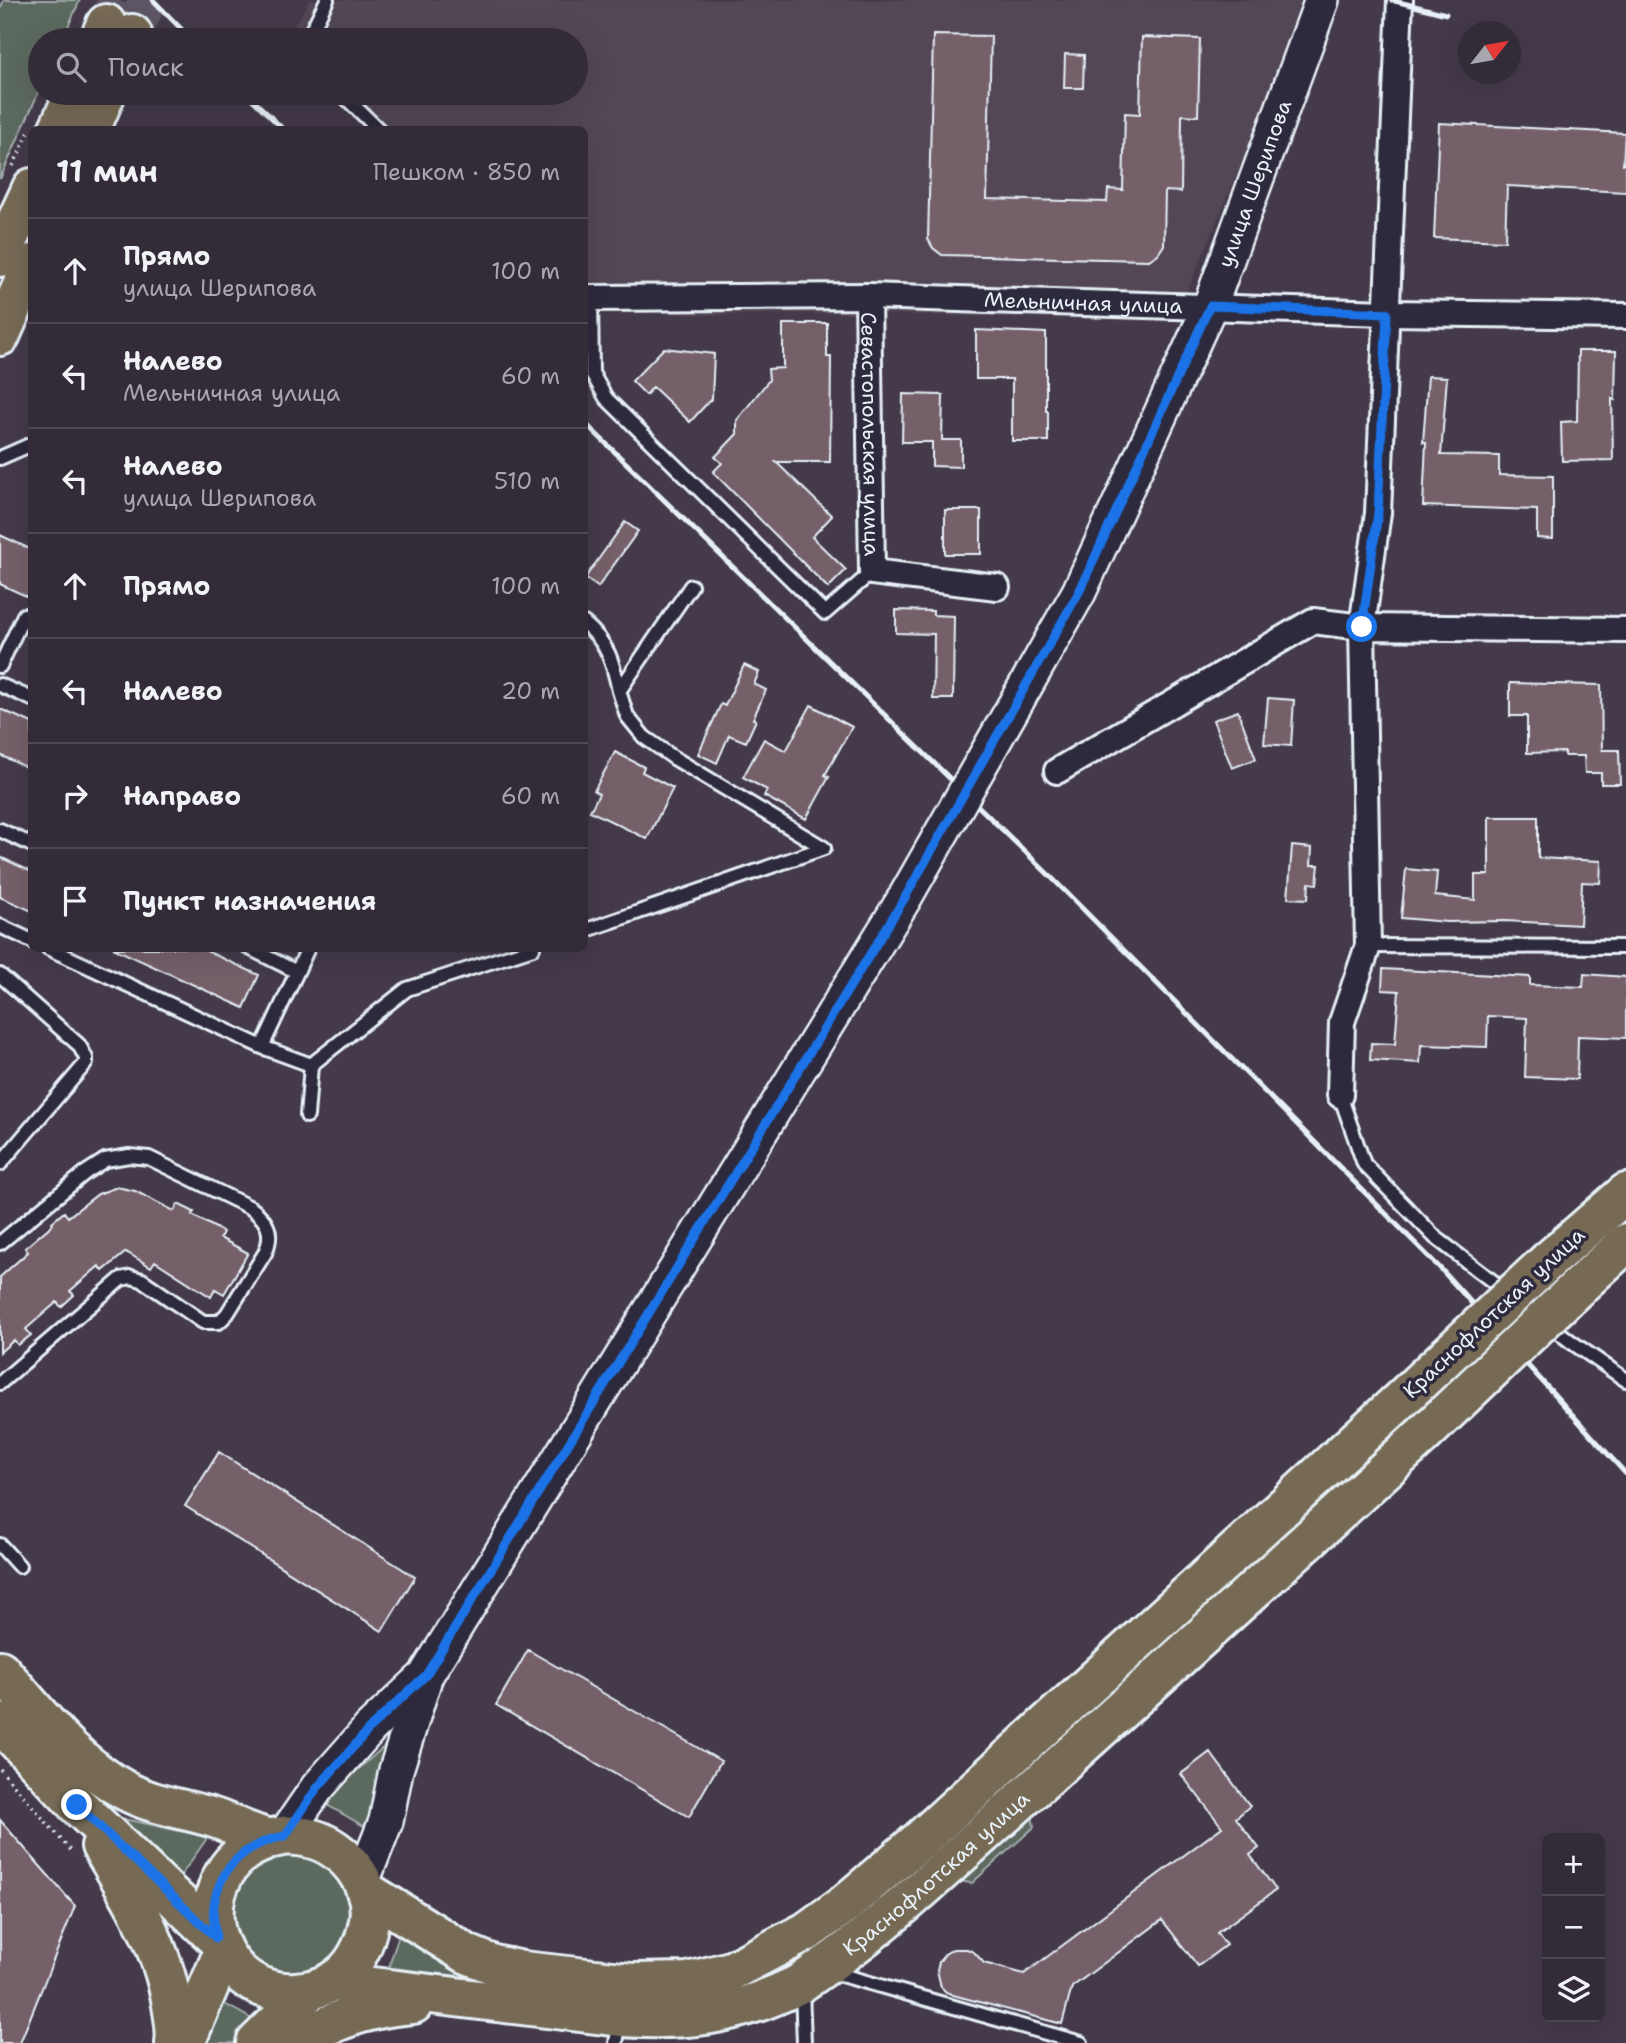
<!DOCTYPE html>
<html lang="ru">
<head>
<meta charset="utf-8">
<style>
	body { margin:0; font-family:"Shantell Sans",sans-serif; background:#3b3440; color:#f1f3f6 }
	.controls { position:absolute; right:21px; bottom:21px; display:grid; overflow:hidden; border-radius:10px; box-shadow:0 7px 28px #0002 }
	.controls button { width:63px; height:63px; display:grid; place-items:center; padding:0; border:0; border-bottom:2px solid #4e4853; background:#332c38; color:#f1f3f6; font:35px sans-serif }
	.compass { position:absolute; left:1458px; top:21px; width:63px; height:63px; border-radius:50%; background:#332c38; box-shadow:0 7px 28px #0002; rotate:59deg }
	.stop { position:absolute; width:21px; height:21px; margin:-16px; border:5px solid #1a73e8; border-radius:50%; background:#fff }
	.stop.end { background:#1a73e8; border-color:#fff; box-shadow:0 2px 7px #0008 }
	.list { margin:0; padding:0; list-style:none }
	h2 { display:flex; justify-content:space-between; align-items:center; height:91px; margin:0; padding:0 28px; font-size:30px }
	h2 small { font-size:23px; font-weight:400; color:#a9a7ae }
	.list li { display:grid; grid-template-columns:46px 1fr auto; gap:21px; align-items:center; box-sizing:border-box; height:105px; padding:0 28px; border-top:2px solid #4e4853 }
	.list b { display:block; font-size:26px; white-space:nowrap }
	.list p { margin:0; font-size:23px; white-space:nowrap; color:#a9a7ae }
	.list em { font-size:23px; font-style:normal; color:#a9a7ae }
	.icon { flex:none; width:38px; height:38px; fill:none; stroke:currentColor; stroke-width:2; stroke-linecap:round; stroke-linejoin:round }
	.map { position:relative; flex:none; width:1626px; height:2043px; overflow:hidden }
	.search { position:absolute; background:#332c38; box-shadow:0 7px 28px #0002; left:28px; top:28px; width:560px; height:77px; display:flex; align-items:center; gap:18px; box-sizing:border-box; padding:0 24px; border-radius:38px; color:#a9a7ae; font-size:26px }
	.panel { position:absolute; background:#332c38; box-shadow:0 7px 28px #0002; left:28px; top:126px; width:560px; height:826px; border-radius:10px }
	.map>svg:first-child { display:block }
	.built { fill:#534654 }
	.green { fill:#5c695f; stroke:#a2adac; stroke-width:2 }
	.building { fill:#75616a; stroke:#e8f1f8; stroke-width:2 }
	.lines { fill:none; stroke-linecap:round; stroke-linejoin:round }
	.primary-tunnel { stroke:#5d5564; stroke-width:38; stroke-dasharray:38 19; stroke-linecap:butt }
	.service-casing { stroke:#e8f1f8; stroke-width:18 }
	.minor-casing { stroke:#e8f1f8; stroke-width:30 }
	.secondary-casing { stroke:#e8f1f8; stroke-width:38 }
	.primary-casing { stroke:#e8f1f8; stroke-width:44 }
	.path { stroke:#e8f1f8; stroke-width:3.5; stroke-dasharray:2 5; stroke-linecap:butt }
	.service { stroke:#2f2a3d; stroke-width:12 }
	.minor { stroke:#2f2a3d; stroke-width:24 }
	.secondary { stroke:#2f2a3d; stroke-width:33 }
	.primary { stroke:#766a55; stroke-width:38 }
	.rail { stroke:#e8f1f8; stroke-width:5 }
	.secondary-bridge-casing { stroke:#e8f1f8; stroke-width:38; stroke-linecap:butt }
	.primary-bridge-casing { stroke:#e8f1f8; stroke-width:44; stroke-linecap:butt }
	.secondary-bridge { stroke:#2f2a3d; stroke-width:33 }
	.primary-bridge { stroke:#766a55; stroke-width:38 }
	.route { stroke:#1a73e8; stroke-width:9 }
	.labels { text-anchor:middle; stroke-width:7; stroke-linejoin:round; paint-order:stroke }
	.street-label { font-size:21px; fill:#e8f1f8; stroke:#2f2a3d }
</style>
</head>
<body>
<div class="map">
<svg width="1626" height="2043" viewBox="0 0 1626 2043">
	<rect width="100%" height="100%" fill="#443a4a"/>
	<filter id="ink" filterUnits="userSpaceOnUse"><feTurbulence type="fractalNoise" baseFrequency=".0143" numOctaves="2"/><feDisplacementMap in="SourceGraphic" scale="14" xChannelSelector="R" yChannelSelector="G"/><feConvolveMatrix kernelMatrix="1 2 1 2 8 2 1 2 1" color-interpolation-filters="sRGB"/></filter>
	<g filter="url(#ink)">
		<path class="built" d="M310,0H1310L1175,321L832,313L711,315L585,308L584,130L367,129L330,93H576V40H285Z"/>
		<path class="green" d="M4,0H80L62,40H40V89L0,179V9Z
			M389,1742L369,1829L322,1802Z
			M1030,1802L1034,1827L972,1883L947,1880Z
			M124,1819L208,1837L179,1878Z
			M231 1914a59 59 0 1 1 118 0a59 59 0 1 1-118 0Z
			M403,1922L468,1977L386,1976Z
			M214,1998L259,2023L240,2043H205Z"/>
		<path class="building" d="M933,35L991,36L987,199L1107,202L1108,189L1123,190L1125,113L1140,114L1142,37L1200,39L1198,116L1182,115L1181,192L1165,191L1164,245L1158,254L1149,260L1103,259L942,255L933,248L928,239Z
			M1065,54L1084,55L1083,88H1064Z
			M1439,123L1625,133L1623,164H1626V192L1507,186L1505,241L1434,238Z
			M807,323H827V357H831L830,462H776L832,516L812,537L846,570L828,588L713,472L722,463L715,457L737,434V420L769,380L768,369L783,368V324H807Z
			M976,330L1046,333V411H1048V441H1012V379H976Z
			M664,348L714,354L712,398L690,422L653,387L646,395L632,381Z
			M1578,351H1616L1615,400L1612,399L1613,460L1562,461L1561,422L1577,421Z
			M1428,376L1447,377L1441,455L1499,456V475L1553,476V539L1537,538V510L1423,506L1426,442H1423Z
			M903,394L943,395L942,440H961V467L932,466V442H902Z
			M945,510H981V554H945Z
			M625,522L638,531L598,587L585,578Z
			M0,535L32,550V599L0,584Z
			M896,610L933,611V615L954,616L953,699H933L934,634L896,633Z
			M744,665L759,672L754,684L766,690L753,719L756,720L746,742L729,735L717,763L698,754L721,704L725,706Z
			M1510,683L1601,685L1602,750H1619L1620,784H1601V773H1585L1584,756H1565V752L1527,753V716H1510Z
			M1268,698L1294,700L1291,746L1264,744Z
			M811,705L852,727L825,775L829,777L806,819L764,796L767,790L743,777L764,739L786,751Z
			M0,709L32,723V770L0,755Z
			M1238,711L1256,759L1232,768L1213,720Z
			M615,752L644,767L642,772L673,788L647,839L590,811L599,794L594,791Z
			M1489,817H1538V858L1601,861L1600,883L1582,882L1580,925L1505,921L1447,922L1401,918L1406,869L1437,872L1435,896L1475,900V875H1489Z
			M1292,846L1312,848L1311,865H1319L1317,884L1309,883L1308,899L1288,898Z
			M0,857L32,872V911L0,897Z
			M113,948H200L259,975L244,1008Z
			M1383,969L1530,977V985L1583,987L1584,974L1626,977V1038L1578,1036L1577,1079L1525,1077L1527,1018L1488,1016L1487,1047L1421,1045L1420,1063L1370,1060L1371,1043L1395,1044L1399,991L1382,990Z
			M117,1187L135,1191L174,1211L178,1204L194,1212L192,1215L223,1232L220,1238L248,1253L224,1294L215,1289L211,1297L155,1261L151,1267L126,1252L103,1271L99,1266L70,1291L74,1295L61,1307L57,1302L26,1329L31,1335L18,1345L14,1340L0,1352V1277L28,1252L25,1248L53,1224L52,1222L64,1212L68,1217L98,1194Z
			M219,1452L415,1577L382,1631L185,1506Z
			M528,1650L721,1761L689,1817L496,1705Z
			M1210,1752L1250,1806L1236,1818L1259,1848L1250,1855L1276,1890L1217,1933L1226,1945L1198,1966L1162,1920L1072,1987L1062,2024L953,1995L946,1992L941,1987L937,1970L939,1962L945,1954L953,1949H967L974,1952L984,1963L1024,1974L1222,1827L1181,1774Z
			M0,1820L75,1906L20,2043H0Z"/>
		<g class="lines">
			<path class="primary-tunnel" d="M106,24L118,0
				M132,34L148,0"/>
			<defs>
				<path id="service" d="M307,40L327,0
					M341,93L379,130
					M591,298L592,373L606,398L825,613L872,572
					M0,458L32,444
					M691,586L619,691L627,716L644,737L674,758L824,848
					M584,623C608,643 613,662 619,691
					M0,666L24,615L32,619
					M0,685L32,699
					M0,830L32,845
					M0,926L32,941
					M584,931L824,848
					M1368,946L1626,947
					M48,948L262,1047L311,1065
					M249,948L297,972L262,1047
					M297,972L308,948
					M0,975L79,1045L86,1058V1063L0,1164
					M1340,1095L1364,1164L1435,1237L1570,1341L1626,1380
					M307,1116L311,1065L407,989L533,948
					M0,1243L85,1173L105,1160L129,1156L149,1158L251,1208C268,1221 274,1233 265,1253L227,1314L219,1322H203L142,1280L131,1277L121,1279L0,1383
					M0,1545L19,1566
					M831,1972L1081,2043
					M802,1989L804,2043
					M616,2043L620,2021"/>
				<g id="minor">
					<path id="s1" d="M868,296L872,572L997,587"/>
					<path id="s2" d="M584,301L591,298L868,296L1387,313L1626,316"/>
					<path d="M1057,771L1313,621L1362,627L1378,513L1400,0"/>
					<path d="M1340,1095L1342,1022L1368,946L1362,627L1626,630"/>
				</g>
				<g id="secondary">
					<path id="s3" d="M1179,374L1210,306L1322,0"/>
					<path d="M284,1836L317,1788L370,1728L424,1677"/>
					<path d="M362,1882L386,1821L396,1770L426,1675"/>
				</g>
				<g id="primary">
					<path d="M99,40L106,24"/>
					<path d="M129,40L132,34"/>
					<path d="M58,130L75,93"/>
					<path d="M90,130L106,93"/>
					<path d="M0,257L32,188"/>
					<path d="M0,336L32,264"/>
					<path d="M1549,1260L1626,1193"/>
					<path d="M1577,1288L1626,1243"/>
					<path d="M0,1670C38,1713 75,1764 126,1791C154,1806 187,1809 217,1819C234,1825 250,1834 267,1838C272,1839 277,1837 282,1836C290,1835 301,1836 309,1838C344,1846 375,1884 369,1921C365,1945 354,1969 331,1982C321,1988 308,1991 296,1992C221,1997 185,1902 241,1854C249,1847 261,1843 270,1839"/>
					<path d="M0,1723L77,1805L216,1938"/>
					<path d="M101,1846C131,1896 163,1947 172,2005C174,2018 177,2030 175,2043"/>
					<path d="M366,1891L467,1954L494,1965L523,1971L632,1983L688,1982L731,1971L806,1932L845,1904L920,1840L1395,1405"/>
					<path id="s4" d="M332,1982L621,2017C686,2021 732,2016 791,1988C805,1982 818,1970 831,1962C892,1919 946,1867 1001,1818C1142,1692 1282,1564 1421,1437"/>
					<path d="M185,2043L223,1953"/>
					<path d="M256,2043L309,1991"/>
					<path d="M297,2043C331,2020 372,2007 413,2004"/>
				</g>
			</defs>
			<use href="#service" class="service-casing"/>
			<use href="#minor" class="minor-casing"/>
			<use href="#secondary" class="secondary-casing"/>
			<use href="#primary" class="primary-casing"/>
			<path class="path" d="M13,166L29,132
				M0,1769L72,1852"/>
			<use href="#service" class="service"/>
			<use href="#minor" class="minor"/>
			<use href="#secondary" class="secondary"/>
			<use href="#primary" class="primary"/>
			<path class="rail" d="M153,0L192,40
				M1391,0L1446,14
				M246,93L284,130
				M584,422L1051,877L1440,1268L1626,1474"/>
			<defs>
				<path id="secondary-bridge" d="M426,1675L904,899L1079,592L1179,374"/>
				<path id="primary-bridge" d="M1395,1405L1549,1260
					M1421,1437L1577,1288"/>
			</defs>
			<use href="#secondary-bridge" class="secondary-bridge-casing"/>
			<use href="#primary-bridge" class="primary-bridge-casing"/>
			<use href="#secondary-bridge" class="secondary-bridge"/>
			<use href="#primary-bridge" class="primary-bridge"/>
		</g>
	</g>
	<g class="lines" filter="url(#ink)">
		<path class="route" d="M77,1805L216,1938C215,1928 212,1915 214,1905C220,1866 247,1843 285,1836L317,1788L370,1728L426,1675L904,899L1079,592L1210,306L1387,313L1378,513L1362,627"/>
	</g>
	<g class="labels">
		<g class="street-label">
			<text dy="7" stroke="none"><textPath href="#s3" startOffset="205">улица Шерипова</textPath></text>
			<text dy="7" stroke="none"><textPath href="#s2" startOffset="500">Мельничная улица</textPath></text>
			<text dy="7" stroke="none"><textPath href="#s1" startOffset="138">Севастопольская улица</textPath></text>
			<text transform="translate(1494 1313) rotate(-43)" y="7">Краснофлотская улица</text>
			<text dy="7" stroke="none"><textPath href="#s4" startOffset="651">Краснофлотская улица</textPath></text>
		</g>
	</g>
</svg>
<div class="controls">
<button>+</button>
<button>−</button>
<button><svg class="icon" aria-label="layers" viewBox="0 0 24 24"><path d="M12 4l9 5-9 5-9-5zM3 14l9 5 9-5"/></svg></button>
</div>
<svg class="compass" viewBox="-18 -18 36 36"><path d="M0-13l5 13h-10z" fill="#e53935"/><path d="M0 13l5-13h-10z" fill="#a9a7ae"/></svg>
<div class="stop" style="left:1362px;top:627px"></div>
<div class="stop end" style="left:77px;top:1805px"></div>
<div class="search"><svg class="icon" aria-label="search" viewBox="0 0 24 24"><circle cx="10" cy="10" r="6"/><path d="M15 15l6 6"/></svg>Поиск</div>
<section class="panel">
<h2>11 мин<small>Пешком · 850 m</small></h2>
<ul class="list">
<li><svg class="icon" aria-label="ahead" viewBox="0 0 24 24"><path d="M12 20V5M6 11l6-6 6 6"/></svg><div><b>Прямо</b><p>улица Шерипова</p></div><em>100 m</em></li>
<li><svg class="icon" aria-label="left" viewBox="0 0 24 24"><path d="M17 20v-9H6M10 6l-5 5 5 5"/></svg><div><b>Налево</b><p>Мельничная улица</p></div><em>60 m</em></li>
<li><svg class="icon" aria-label="left" viewBox="0 0 24 24"><path d="M17 20v-9H6M10 6l-5 5 5 5"/></svg><div><b>Налево</b><p>улица Шерипова</p></div><em>510 m</em></li>
<li><svg class="icon" aria-label="ahead" viewBox="0 0 24 24"><path d="M12 20V5M6 11l6-6 6 6"/></svg><div><b>Прямо</b></div><em>100 m</em></li>
<li><svg class="icon" aria-label="left" viewBox="0 0 24 24"><path d="M17 20v-9H6M10 6l-5 5 5 5"/></svg><div><b>Налево</b></div><em>20 m</em></li>
<li><svg class="icon" aria-label="right" viewBox="0 0 24 24"><path d="M7 20v-9h11M14 6l5 5-5 5"/></svg><div><b>Направо</b></div><em>60 m</em></li>
<li><svg class="icon" aria-label="arrive" viewBox="0 0 24 24"><path d="M6 21V4h12l-3 4 3 4H6"/></svg><div><b>Пункт назначения</b></div></li>
</ul>
</section>
</div>
</body>
</html>
